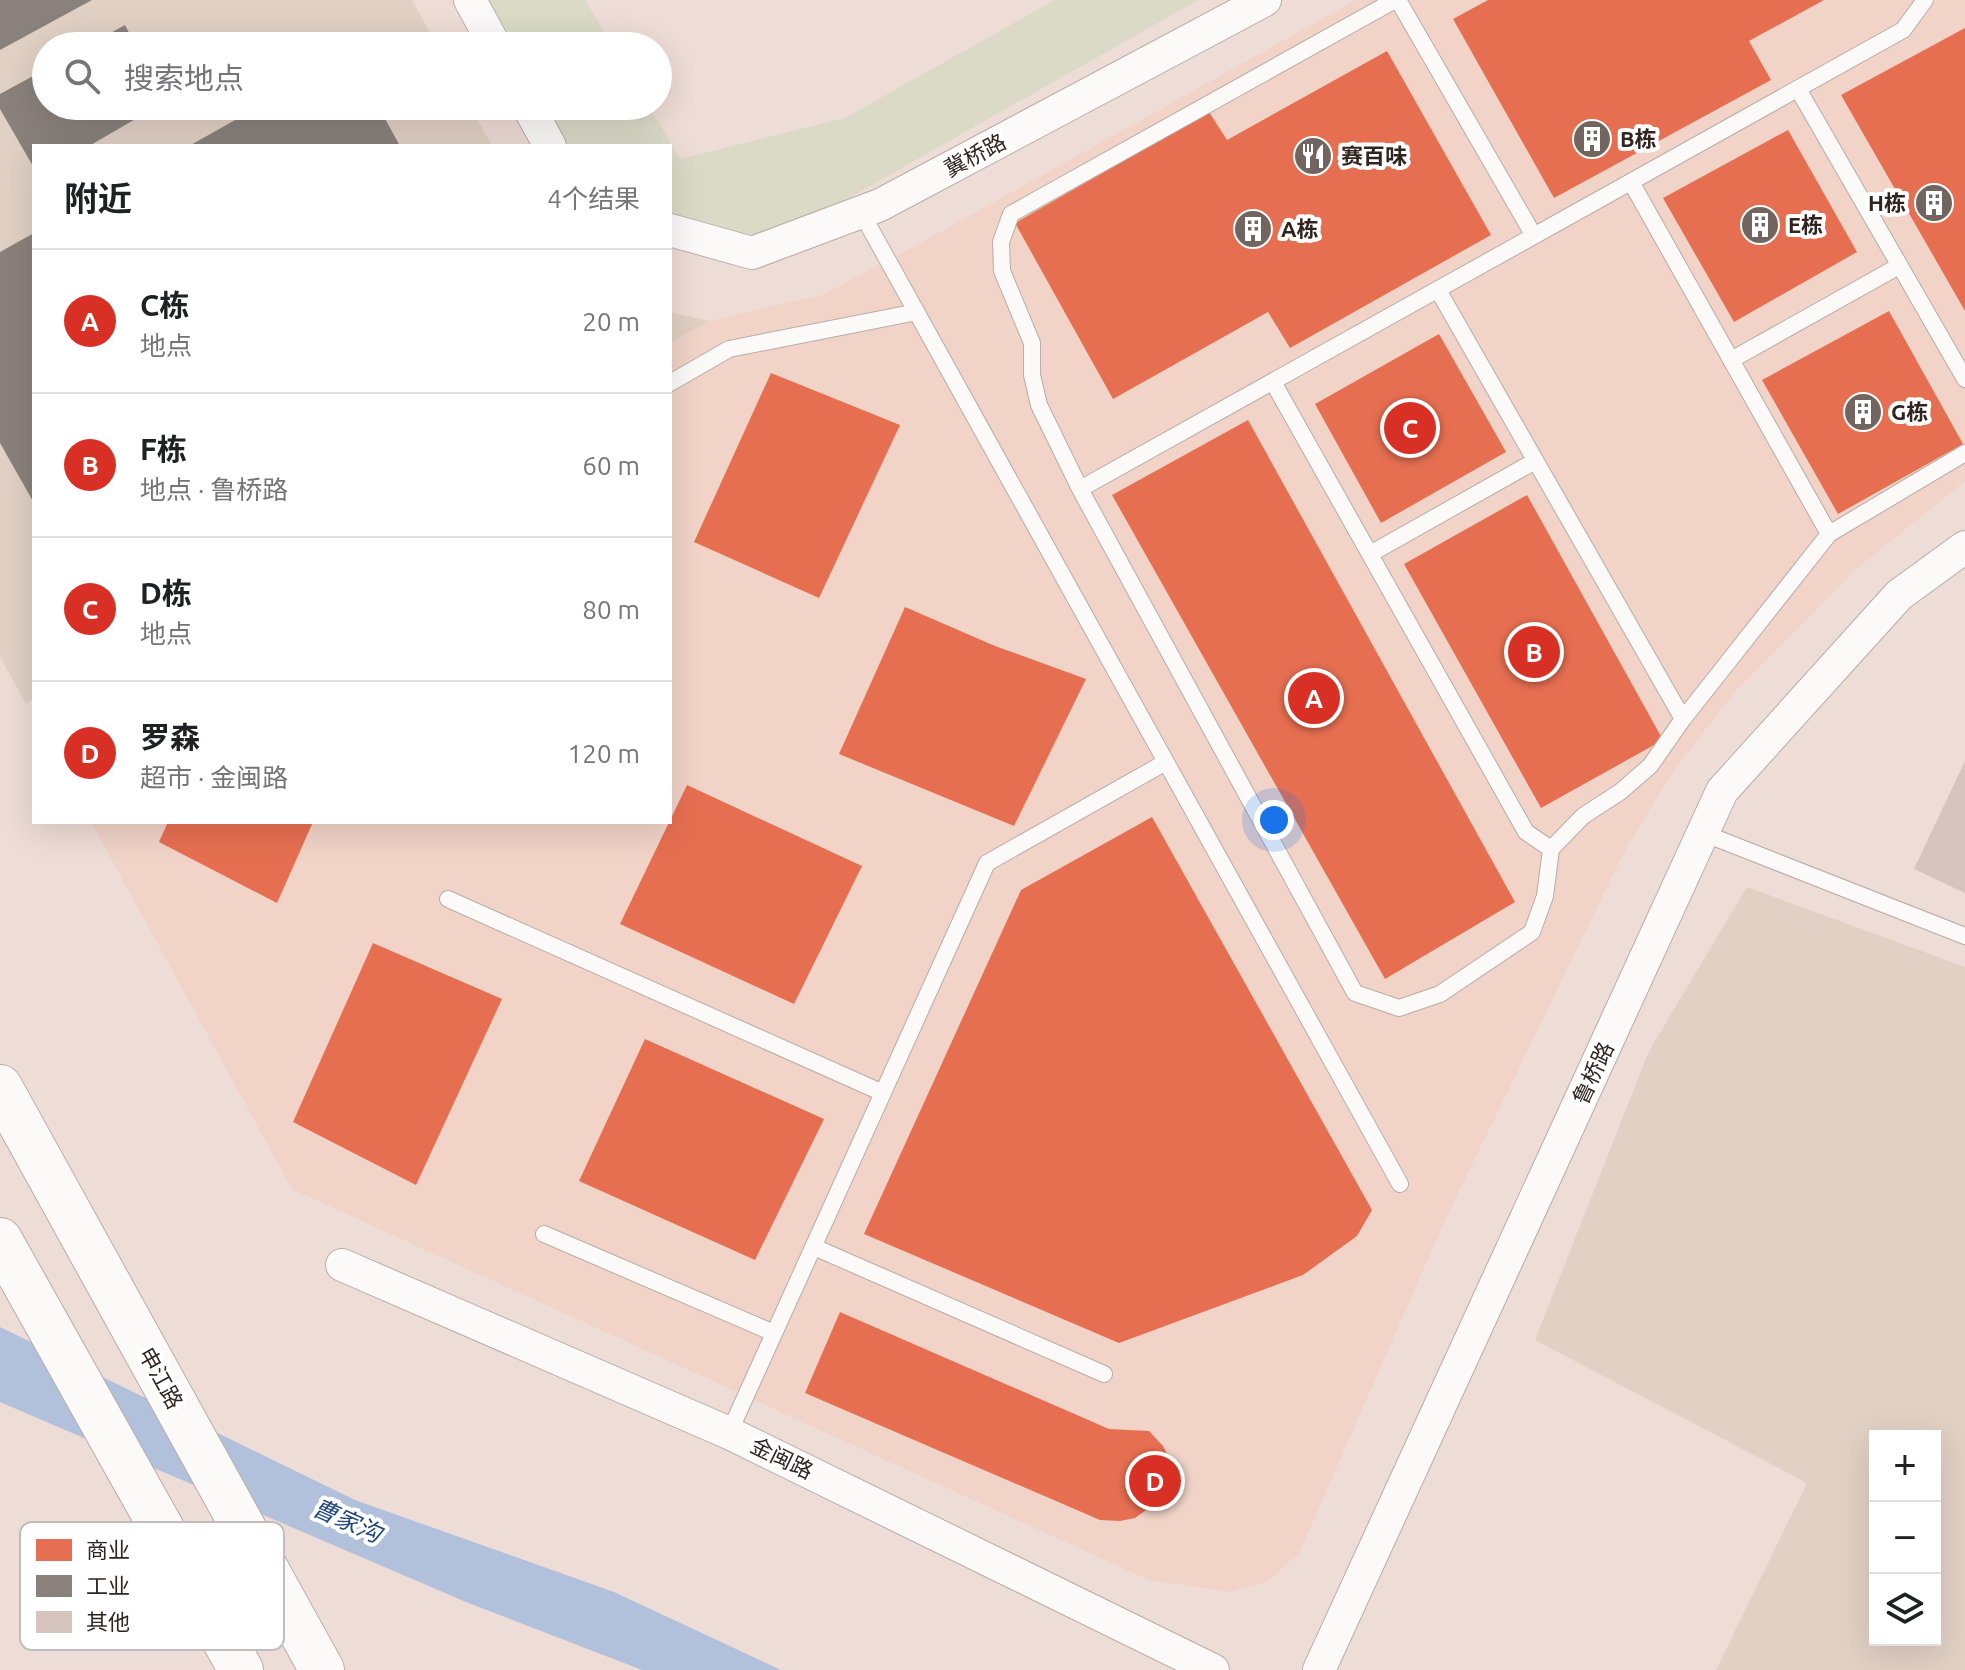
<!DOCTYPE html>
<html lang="zh">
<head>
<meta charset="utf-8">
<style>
	body { margin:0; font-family:Ubuntu,"Noto Sans SC",sans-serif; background:#f6f6f6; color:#202124 }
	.controls { position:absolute; right:24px; bottom:24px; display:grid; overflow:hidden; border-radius:0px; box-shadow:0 8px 32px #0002 }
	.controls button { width:72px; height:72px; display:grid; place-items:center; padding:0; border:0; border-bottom:2px solid #e0e0e0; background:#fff; color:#202124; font:40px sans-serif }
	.you { position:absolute; left:1274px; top:820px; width:28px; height:28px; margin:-20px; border:6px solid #fff; border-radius:50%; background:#1a73e8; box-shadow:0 0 0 12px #1a73e833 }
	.badge { display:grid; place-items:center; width:52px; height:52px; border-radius:50%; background:#d93025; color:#fff; font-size:26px; font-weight:700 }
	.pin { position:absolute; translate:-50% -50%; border:4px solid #fff; box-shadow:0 2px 8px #0006 }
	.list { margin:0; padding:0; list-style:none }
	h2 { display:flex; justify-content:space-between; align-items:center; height:104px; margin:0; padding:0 32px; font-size:34px }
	h2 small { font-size:26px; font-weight:400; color:#757577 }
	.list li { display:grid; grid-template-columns:52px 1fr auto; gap:24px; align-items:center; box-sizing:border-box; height:144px; padding:0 32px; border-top:2px solid #e0e0e0 }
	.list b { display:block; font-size:30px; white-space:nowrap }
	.list p { margin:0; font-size:26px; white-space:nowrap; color:#757577 }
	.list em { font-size:26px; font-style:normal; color:#757577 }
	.icon { flex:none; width:44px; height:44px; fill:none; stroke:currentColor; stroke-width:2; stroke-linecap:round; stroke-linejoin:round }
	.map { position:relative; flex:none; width:1965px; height:1670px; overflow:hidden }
	.search { position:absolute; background:#fff; box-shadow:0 8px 32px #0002; left:32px; top:32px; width:640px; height:88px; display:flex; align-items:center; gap:20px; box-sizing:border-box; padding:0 28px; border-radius:44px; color:#757577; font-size:30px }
	.panel { position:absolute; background:#fff; box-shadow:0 8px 32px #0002; left:32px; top:144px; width:640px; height:680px; border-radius:0px }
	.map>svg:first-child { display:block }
	.built { fill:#f1d3c7 }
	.industrial { fill:#e1d0c4; fill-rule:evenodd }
	.green { fill:#dadac7 }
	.water { fill:#b1c1dc }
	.shops { fill:#e76f51 }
	.industry { fill:#8a817c }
	.building { fill:#d6c4be }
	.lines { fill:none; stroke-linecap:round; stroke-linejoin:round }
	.service-casing { stroke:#b9aca7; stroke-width:18 }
	.minor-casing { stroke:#b9aca7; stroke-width:34 }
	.secondary-casing { stroke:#b9aca7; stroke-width:46 }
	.service { stroke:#fcfaf9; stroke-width:16 }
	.minor { stroke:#fcfaf9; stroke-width:32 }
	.secondary { stroke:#fcfaf9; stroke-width:44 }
	.labels { text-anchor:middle; stroke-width:8; stroke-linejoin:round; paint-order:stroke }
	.poi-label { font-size:22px; font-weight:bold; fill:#30241f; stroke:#fff; text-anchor:start }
	.street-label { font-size:22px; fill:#30241f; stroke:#fff }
	.water-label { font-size:24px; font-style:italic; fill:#23487d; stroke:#fff }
	.key { fill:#fff; stroke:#c1bdbc; stroke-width:2 }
	.key-label { font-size:22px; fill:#30241f }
</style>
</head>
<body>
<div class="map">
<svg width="1965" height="1670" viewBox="0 0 1965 1670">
	<rect width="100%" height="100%" fill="#eedcd6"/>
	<path class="built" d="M1356,0H1965V481L1855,570L1733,694L1674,770L1623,854L1446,1218L1299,1553L1268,1581L1232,1592L1149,1580L292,1189L91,822H670V343L709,321L822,295L910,249Z"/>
	<path class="industrial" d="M0,0H412L437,46H46V106H470L492,146H34V699L26,704L0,657Z
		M670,312L709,321L670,343Z
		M1747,887L1965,967V1670H1716L1807,1483L1535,1340L1649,1051ZM1875,1436H1935V1640H1875Z"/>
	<path class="green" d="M470,0H585L613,46H495Z
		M1055,0H1198L752,253L670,220V146H550L528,106H649L680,159L845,118Z"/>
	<path class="water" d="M0,1327L355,1500L614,1592L781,1670H642L466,1602L0,1402Z"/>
	<path class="shops" d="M1488,0H1824L1749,41L1771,80L1554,198L1453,19Z
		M1965,28V311L1841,95Z
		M1387,51L1491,235L1290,348L1268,312L1113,399L1015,223L1209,112L1227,140Z
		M1788,130L1857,252L1734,322L1663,198Z
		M1889,311L1963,444L1838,514L1762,380Z
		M1439,334L1506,452L1381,523L1315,404Z
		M771,373L900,425L819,598L694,542Z
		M1248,420L1515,902L1385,979L1112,495Z
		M1527,495L1663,740L1541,808L1404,564Z
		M905,607L995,646L1086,679L1014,826L839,754Z
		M687,785L862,866L794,1004L620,924Z
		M1152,817L1372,1210L1357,1236L1303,1275L1119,1343L864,1234L1021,890Z
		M168,822H313L277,903L159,842Z
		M373,943L502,999L416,1185L293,1122Z
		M645,1039L824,1119L755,1260L579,1181Z
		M840,1312L1109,1429L1149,1431L1163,1446L1172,1463V1484L1163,1498L1135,1518L1120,1521L1100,1520L805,1393Z"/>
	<path class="industry" d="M0,0H92L0,50Z
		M125,25L136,46H87Z
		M46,69V106H158L89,146H34V168L0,109V94Z
		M260,106H378L400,146H189Z
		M34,233V503L0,443V252Z"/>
	<path class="building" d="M1965,761V893L1914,869Z"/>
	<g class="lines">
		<defs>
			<path id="service" d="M1395,0L1011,214L1001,242L1002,271L1032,343V375L1039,405L1080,489L1355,993L1399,1008L1440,994L1532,932L1545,896L1551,849L1583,816L1620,792L1650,766L1683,719L1829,534L1965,453
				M1398,0L1534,236
				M1798,89L1965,379
				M1631,182L1829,534
				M861,212L1400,1184
				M1438,290L1683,719
				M1731,360L1899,266
				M1273,382L1526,832L1551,849
				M670,383L729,349L917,312
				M1080,489L1903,30L1925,0
				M1370,554L1535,461
				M1703,833L1965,936
				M448,899L883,1093
				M544,1234L774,1333
				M814,1247L1104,1374
				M729,1433L987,863L1166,762"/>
			<path id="minor" d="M470,0L495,46
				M528,106L550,146
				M670,230L752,253L880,205L1265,0
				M342,1265L729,1433L1213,1670
				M1319,1670L1722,791L1899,595L1965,547"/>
			<path id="secondary" d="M0,1087L322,1670
				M0,1240L241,1670"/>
		</defs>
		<use href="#service" class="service-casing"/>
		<use href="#minor" class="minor-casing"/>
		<use href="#secondary" class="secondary-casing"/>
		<use href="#service" class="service"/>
		<use href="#minor" class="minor"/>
		<use href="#secondary" class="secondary"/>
	</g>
	<defs>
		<symbol id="building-disc" viewBox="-11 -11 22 22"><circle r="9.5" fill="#72645f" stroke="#fff"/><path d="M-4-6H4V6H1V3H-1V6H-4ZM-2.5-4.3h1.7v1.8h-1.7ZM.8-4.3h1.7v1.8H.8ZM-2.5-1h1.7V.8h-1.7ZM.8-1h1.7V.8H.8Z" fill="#fff"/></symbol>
		<symbol id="restaurant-disc" viewBox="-11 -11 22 22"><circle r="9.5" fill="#72645f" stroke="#fff"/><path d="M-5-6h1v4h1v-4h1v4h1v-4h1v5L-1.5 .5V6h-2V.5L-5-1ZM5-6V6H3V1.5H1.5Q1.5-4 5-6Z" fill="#fff"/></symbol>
	</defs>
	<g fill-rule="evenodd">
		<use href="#building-disc" x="1570" y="117" width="44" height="44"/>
		<use href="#restaurant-disc" x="1291" y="134" width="44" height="44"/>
		<use href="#building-disc" x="1912" y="181" width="44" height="44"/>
		<use href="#building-disc" x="1738" y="203" width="44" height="44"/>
		<use href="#building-disc" x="1231" y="207" width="44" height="44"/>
		<use href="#building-disc" x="1841" y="390" width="44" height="44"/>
	</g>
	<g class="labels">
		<g class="poi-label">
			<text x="1620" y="147">B栋</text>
			<text x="1341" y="164">赛百味</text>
			<text x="1906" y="211" text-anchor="end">H栋</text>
			<text x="1788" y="233">E栋</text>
			<text x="1281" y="237">A栋</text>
			<text x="1891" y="420">G栋</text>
		</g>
		<g class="street-label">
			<text transform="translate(975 155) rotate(-28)" y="8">冀桥路</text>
			<text transform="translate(1593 1073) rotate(-65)" y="8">鲁桥路</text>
			<text transform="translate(161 1378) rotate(61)" y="8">申江路</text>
			<text transform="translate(782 1458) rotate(26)" y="8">金闽路</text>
		</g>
		<g class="water-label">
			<text transform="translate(347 1521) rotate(24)" y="8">曹家沟</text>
		</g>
	</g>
	<rect x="20" y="1522" width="264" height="128" rx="12" class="key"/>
	<rect x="36" y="1539" width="36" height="22" fill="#e76f51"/>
	<rect x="36" y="1575" width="36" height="22" fill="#8a817c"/>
	<rect x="36" y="1611" width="36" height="22" fill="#d6c4be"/>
	<g class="key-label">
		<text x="86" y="1558">商业</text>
		<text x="86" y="1594">工业</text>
		<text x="86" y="1630">其他</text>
	</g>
</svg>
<div class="controls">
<button>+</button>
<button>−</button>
<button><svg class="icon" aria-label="layers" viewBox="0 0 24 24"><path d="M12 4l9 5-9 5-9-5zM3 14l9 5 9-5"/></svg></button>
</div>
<div class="you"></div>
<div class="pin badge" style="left:1314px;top:698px">A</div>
<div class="pin badge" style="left:1534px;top:652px">B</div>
<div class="pin badge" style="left:1410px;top:428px">C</div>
<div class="pin badge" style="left:1155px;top:1481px">D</div>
<div class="search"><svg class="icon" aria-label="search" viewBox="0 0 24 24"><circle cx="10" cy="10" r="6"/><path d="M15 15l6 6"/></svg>搜索地点</div>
<section class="panel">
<h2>附近<small>4个结果</small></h2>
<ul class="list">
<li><span class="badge">A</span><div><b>C栋</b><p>地点</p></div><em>20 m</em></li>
<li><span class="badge">B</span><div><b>F栋</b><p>地点 · 鲁桥路</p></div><em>60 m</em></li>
<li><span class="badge">C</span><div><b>D栋</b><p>地点</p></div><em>80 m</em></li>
<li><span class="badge">D</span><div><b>罗森</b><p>超市 · 金闽路</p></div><em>120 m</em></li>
</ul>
</section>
</div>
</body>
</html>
